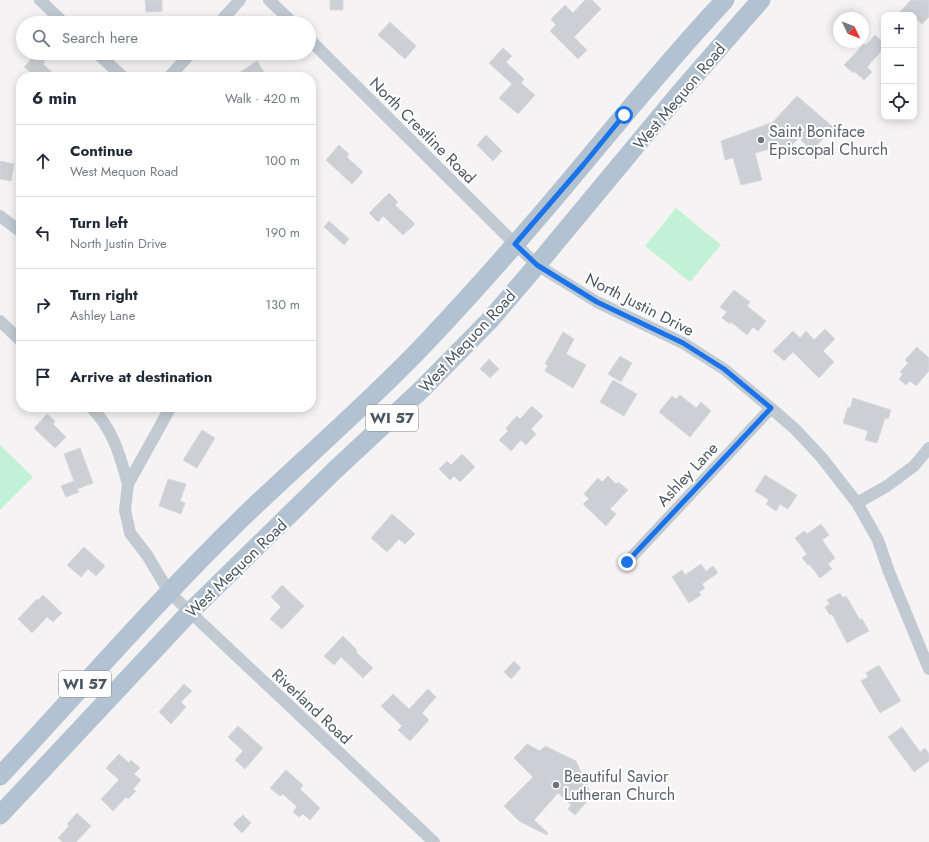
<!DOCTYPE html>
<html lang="en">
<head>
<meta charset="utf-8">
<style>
	body { margin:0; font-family:Jost,sans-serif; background:#f6f6f7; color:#1f2937 }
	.controls { position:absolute; right:12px; top:12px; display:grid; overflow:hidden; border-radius:8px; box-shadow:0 2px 10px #0003 }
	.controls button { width:36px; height:36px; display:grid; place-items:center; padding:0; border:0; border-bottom:1px solid #e0e1e3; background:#fff; color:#1f2937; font:20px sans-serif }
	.compass { position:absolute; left:833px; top:12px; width:36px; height:36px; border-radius:50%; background:#fff; box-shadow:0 2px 10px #0003; rotate:133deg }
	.stop { position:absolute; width:12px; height:12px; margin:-9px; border:3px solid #1a73e8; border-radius:50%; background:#fff }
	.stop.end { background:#1a73e8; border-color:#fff; box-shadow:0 1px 4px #0008 }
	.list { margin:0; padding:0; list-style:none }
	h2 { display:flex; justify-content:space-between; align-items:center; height:52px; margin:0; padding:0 16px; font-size:17px }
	h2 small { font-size:13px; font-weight:400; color:#747a83 }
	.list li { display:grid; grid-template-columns:26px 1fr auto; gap:12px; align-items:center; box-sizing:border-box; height:72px; padding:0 16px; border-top:1px solid #e0e1e3 }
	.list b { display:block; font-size:15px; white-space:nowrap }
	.list p { margin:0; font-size:13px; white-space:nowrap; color:#747a83 }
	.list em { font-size:13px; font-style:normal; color:#747a83 }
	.icon { flex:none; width:22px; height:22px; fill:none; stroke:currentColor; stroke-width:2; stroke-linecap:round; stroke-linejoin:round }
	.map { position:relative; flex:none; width:929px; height:842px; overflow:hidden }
	.search { position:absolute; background:#fff; box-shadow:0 2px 10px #0003; left:16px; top:16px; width:300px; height:44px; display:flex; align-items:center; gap:10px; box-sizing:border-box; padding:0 14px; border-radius:22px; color:#747a83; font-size:15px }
	.panel { position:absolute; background:#fff; box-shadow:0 2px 10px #0003; left:16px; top:72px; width:300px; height:340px; border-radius:16px }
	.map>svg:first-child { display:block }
	.green { fill:#c3f1d5 }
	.building { fill:#cdcfd5; stroke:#d7d9de }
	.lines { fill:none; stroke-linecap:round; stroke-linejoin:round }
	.street { stroke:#c1cad2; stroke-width:12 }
	.primary { stroke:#b3c2d1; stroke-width:19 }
	.route { stroke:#1a73e8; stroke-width:5 }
	.worship-dot { fill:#6b7280; stroke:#fff; stroke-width:1.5 }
	.labels { text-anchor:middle; stroke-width:4; stroke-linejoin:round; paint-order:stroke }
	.shield { fill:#fff; stroke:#808990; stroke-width:1 }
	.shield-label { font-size:15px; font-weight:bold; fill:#4a5661 }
	.street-label { font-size:16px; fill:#4a5661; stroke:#fff }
	.worship-label { font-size:16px; fill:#5b616d; stroke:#fff; text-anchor:start }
</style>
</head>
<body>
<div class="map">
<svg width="929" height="842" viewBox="0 0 929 842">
	<rect width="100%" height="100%" fill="#f5f3f3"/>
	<path class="green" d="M676,208L721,245L690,282L645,246Z
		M0,445L33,477L0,510Z"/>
	<path class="building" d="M145,0H162V11L146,12Z
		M330,0H343V10H330Z
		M585,0H592L601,9L574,37L587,50L578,59L550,31L556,25L551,19L565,5L573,13Z
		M911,0H929V17L922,24L914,17V15H897Z
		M390,22L416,46L405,59L378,35Z
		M875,35L884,43V48L867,67L872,72L864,80L854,71L853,73L844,65L864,44L866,45Z
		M503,48L512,56L506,62L524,79L521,83L535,95L518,114L499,98L512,84L489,63Z
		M36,54L45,62L43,64L57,77H36L24,67Z
		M257,61L267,77H233Z
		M797,96L833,127L812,151L799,138L792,145L782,150L780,146L755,153L762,180L741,185L733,158L725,160L721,141L773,122Z
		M486,135L502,151L493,161L477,145Z
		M339,145L349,154L347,157L363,172L352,184L326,160Z
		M0,161L14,164L11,181L0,179Z
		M389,193L398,202L395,205L415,224L403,235L383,216L378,222L369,213Z
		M329,221L349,239L344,245L324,227Z
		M734,290L750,302L747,306L766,321L758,331L753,327L747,335L731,322L730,324L722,318L727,312L720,307Z
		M825,329L835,339L823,351L834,362L819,378L793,352L784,361L773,351L793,331L800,338L806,331L814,340Z
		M563,332L574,339L566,354L586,365L573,388L545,371L548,365L545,364Z
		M917,347L929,358V371L916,386L910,381L906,385L899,379L903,374L900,372L908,363L905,360Z
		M620,356L632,363L621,382L608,374Z
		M489,359L499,369L490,378L480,369Z
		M613,380L637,394L624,416L600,402Z
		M680,395L696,408L701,402L711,411L690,437L659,412L672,396L676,399Z
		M853,398L891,410L888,419L885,418L877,443L865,440L868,431L843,423L848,407L850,408Z
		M532,406L543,416L531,429L536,434L526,445L521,440L511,451L499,440L508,431L506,428L517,416L520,419Z
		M47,414L55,421L53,424L66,437L55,448L34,428Z
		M202,430L215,438L197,468L183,460Z
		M80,448L93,483L77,489L64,454Z
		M462,454L475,467L460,482L454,476L450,480L439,469L447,461L451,465Z
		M765,475L797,495L788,509L780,504L776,511L766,504L769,500L755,491Z
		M608,476L616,484L618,482L628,490L610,509L616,514L606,526L583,504L589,499L584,494L598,478L602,482Z
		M168,479L186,484L180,501L185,503L181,514L159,506Z
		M74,481L79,492L66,497L61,486Z
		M392,514L415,534L405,544L399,539L387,552L371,538Z
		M821,524L829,535L822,540L835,558L828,564L832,569L820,578L809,564L808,565L802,558L807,554L795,538L804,531L807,534Z
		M84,547L105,566L96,576L88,569L81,577L67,565Z
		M701,564L706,571L713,566L718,573L702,584L705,588L699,592L701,595L689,603L672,577L682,570L685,575Z
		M282,585L304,606L282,629L270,619L281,607L271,597Z
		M840,593L843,598L846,596L860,620L862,619L869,631L847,643L832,614L830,615L825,607L830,604L827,600Z
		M43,595L62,613L53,622L47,617L32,633L18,619L37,599L38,600Z
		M343,636L357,650L356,652L373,668L363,678L341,657L334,665L324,656Z
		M514,661L521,668L511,679L504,672Z
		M879,665L901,701L880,713L861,681L868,677L866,673Z
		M184,684L192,691L181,702L186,707L171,724L159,712Z
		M428,689L436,697L422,713L429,720L410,741L398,730L402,726L381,706L393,694L409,709Z
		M238,726L263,748L245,769L235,760L243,751L228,737Z
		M902,727L920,752L925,748L929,754V761L914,772L888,737Z
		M527,744L540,751L545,746L576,761L592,796L575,815L568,809L571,805L558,793L534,820L548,833L547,835L519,821L504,806L533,777L514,758Z
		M119,754L129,763L131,760L140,768L134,774L141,780L133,789L136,791L128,799L126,797L113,811L101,799L119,780L106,768Z
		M286,770L303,785L300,789L320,808L310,820L303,814L299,817L293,812L297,807L283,794L280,796L270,788Z
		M77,813L91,826L76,842H63L58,838L69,826L67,824Z
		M243,815L251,823L242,833L233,824Z"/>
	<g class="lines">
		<path class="street" d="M40,0L64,23
			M269,0L293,23
			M219,23L240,0
			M309,39L505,234L537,265L597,302L683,343L724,369L771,408L796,430L822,458L857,503L878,540L889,572L929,669
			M97,53L123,77
			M169,77L191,53
			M0,216L21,232
			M0,321L21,341
			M91,407C114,431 119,453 128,484L169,410V407
			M128,484L125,510L130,533L147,555L169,592L190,612L434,842
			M857,503L887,486L914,466L929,448
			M627,562L771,408"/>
		<path class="primary" d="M0,776C80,690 157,601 241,519C300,462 362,409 419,350C477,289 532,226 585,162C631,107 676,52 725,0
			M0,815L190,612L335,470L422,389L490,320L537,265L678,95L744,19L761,0"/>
	</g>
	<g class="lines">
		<path class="route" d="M624,115L584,164L515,244L537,265L597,302L683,343L724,369L771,408L627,562"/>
	</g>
	<g class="worship-dot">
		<circle cx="761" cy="140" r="4"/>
		<circle cx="556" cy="785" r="4"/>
	</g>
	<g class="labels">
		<g class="shield">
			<rect x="366" y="405" width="52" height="26" rx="3"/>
			<rect x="59" y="671" width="52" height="26" rx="3"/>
		</g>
		<g class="shield-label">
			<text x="392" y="423">WI 57</text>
			<text x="85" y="689">WI 57</text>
		</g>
		<g class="street-label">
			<text transform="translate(679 96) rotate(-50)" y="6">West Mequon Road</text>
			<text transform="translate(423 130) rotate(45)" y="6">North Crestline Road</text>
			<text transform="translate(640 304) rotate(27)" y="6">North Justin Drive</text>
			<text transform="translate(467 341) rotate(-47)" y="6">West Mequon Road</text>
			<text transform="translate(687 474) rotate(-47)" y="6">Ashley Lane</text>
			<text transform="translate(236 568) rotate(-44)" y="6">West Mequon Road</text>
			<text transform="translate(312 706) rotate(43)" y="6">Riverland Road</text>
		</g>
		<g class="worship-label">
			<text x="769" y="137">Saint Boniface<tspan x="769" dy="18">Episcopal Church</tspan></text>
			<text x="564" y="782">Beautiful Savior<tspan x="564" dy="18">Lutheran Church</tspan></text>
		</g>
	</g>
</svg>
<div class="controls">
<button>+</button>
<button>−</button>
<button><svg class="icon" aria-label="locate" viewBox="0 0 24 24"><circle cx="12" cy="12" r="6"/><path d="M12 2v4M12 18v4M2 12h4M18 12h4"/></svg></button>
</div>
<svg class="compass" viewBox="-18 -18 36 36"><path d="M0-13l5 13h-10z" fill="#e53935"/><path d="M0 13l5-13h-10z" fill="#747a83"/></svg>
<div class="stop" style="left:624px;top:115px"></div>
<div class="stop end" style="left:627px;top:562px"></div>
<div class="search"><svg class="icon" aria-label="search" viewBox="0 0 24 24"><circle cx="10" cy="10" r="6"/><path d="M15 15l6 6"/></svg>Search here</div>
<section class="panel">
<h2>6 min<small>Walk · 420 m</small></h2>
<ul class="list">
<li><svg class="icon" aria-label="ahead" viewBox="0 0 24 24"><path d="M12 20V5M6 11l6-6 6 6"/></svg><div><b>Continue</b><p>West Mequon Road</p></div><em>100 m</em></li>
<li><svg class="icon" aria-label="left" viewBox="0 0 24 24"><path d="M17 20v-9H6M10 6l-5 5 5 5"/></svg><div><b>Turn left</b><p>North Justin Drive</p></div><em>190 m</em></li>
<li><svg class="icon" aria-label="right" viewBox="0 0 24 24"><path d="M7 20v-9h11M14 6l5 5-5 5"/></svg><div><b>Turn right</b><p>Ashley Lane</p></div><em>130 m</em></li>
<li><svg class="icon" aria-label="arrive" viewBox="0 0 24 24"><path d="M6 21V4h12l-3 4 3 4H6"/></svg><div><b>Arrive at destination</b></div></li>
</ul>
</section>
</div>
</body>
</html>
